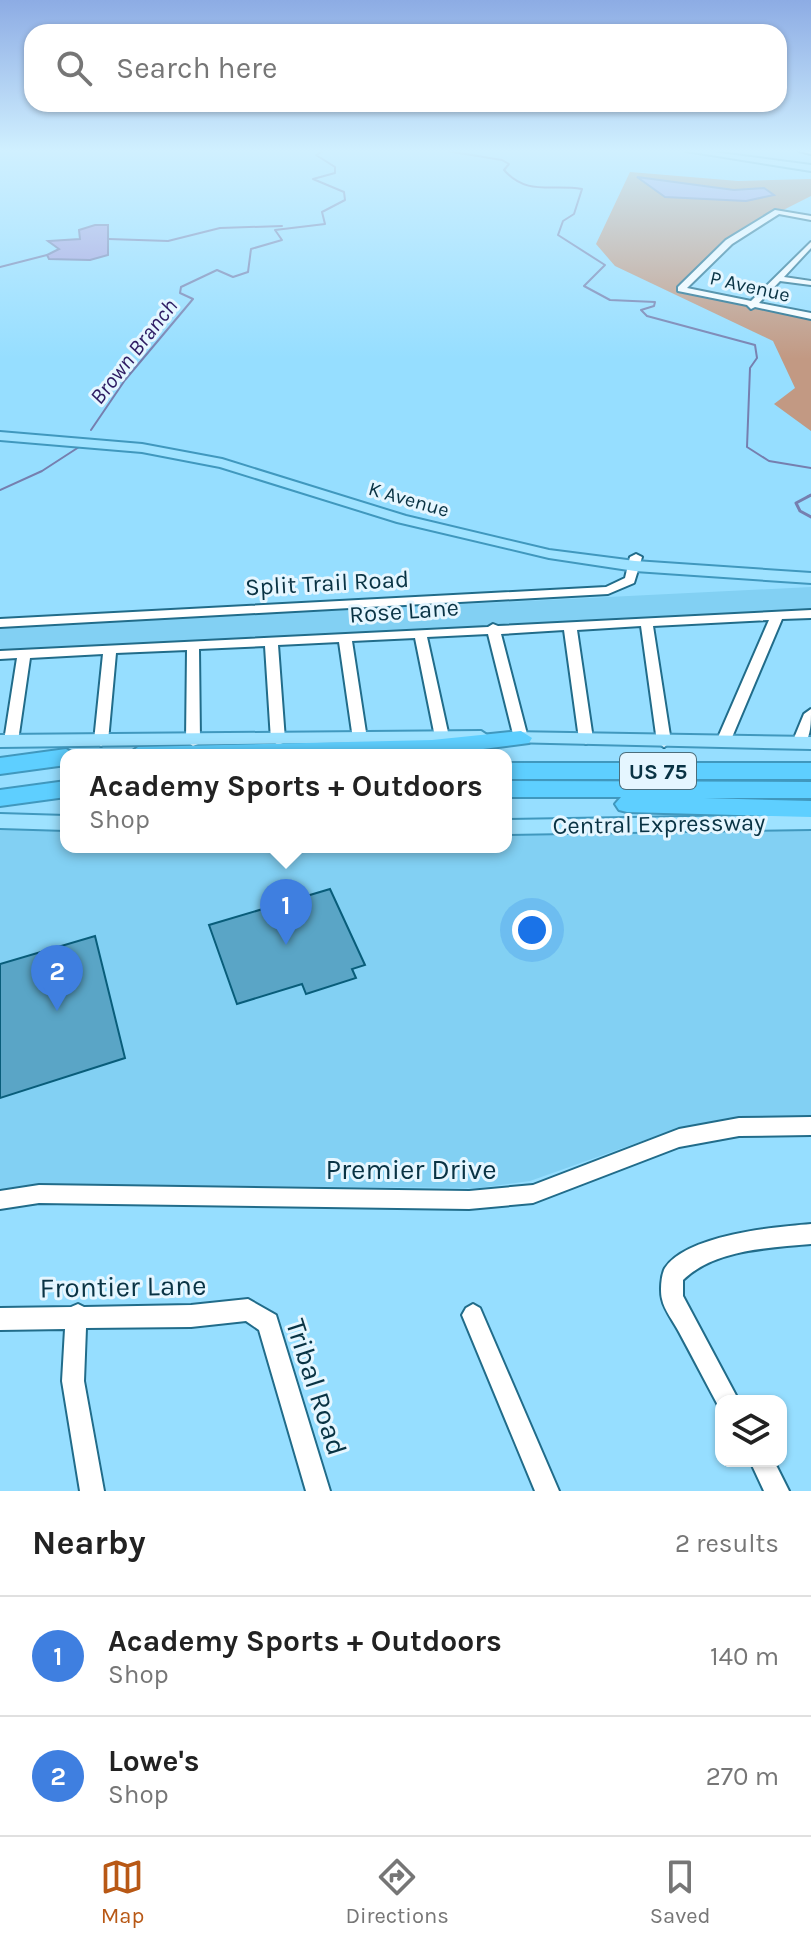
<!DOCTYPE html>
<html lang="en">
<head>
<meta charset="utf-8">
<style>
	body { margin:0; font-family:Karla,sans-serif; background:#f6f6f6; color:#222 }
	.controls { position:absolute; right:24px; bottom:24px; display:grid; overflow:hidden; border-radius:16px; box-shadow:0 2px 6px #0004 }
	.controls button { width:72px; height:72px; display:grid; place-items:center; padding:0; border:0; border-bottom:2px solid #e0e0e0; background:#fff; color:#222; font:40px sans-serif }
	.you { position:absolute; left:532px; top:930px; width:28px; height:28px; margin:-20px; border:6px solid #fff; border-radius:50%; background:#1a73e8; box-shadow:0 0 0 12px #1a73e833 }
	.badge { display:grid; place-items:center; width:52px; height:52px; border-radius:50%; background:#b85815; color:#fff; font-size:26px; font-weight:700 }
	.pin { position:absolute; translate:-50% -66px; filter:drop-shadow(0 2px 4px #0008) }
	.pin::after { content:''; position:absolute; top:42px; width:28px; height:24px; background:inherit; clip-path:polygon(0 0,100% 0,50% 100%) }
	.popup { position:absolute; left:60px; top:749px; width:452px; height:104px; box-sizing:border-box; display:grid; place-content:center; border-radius:16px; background:#fff; filter:drop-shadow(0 2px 6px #0005); font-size:26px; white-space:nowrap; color:#767676 }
	.popup b { font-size:30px; color:#222 }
	.popup::after { content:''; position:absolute; left:50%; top:100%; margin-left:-16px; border:16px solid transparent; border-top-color:#fff }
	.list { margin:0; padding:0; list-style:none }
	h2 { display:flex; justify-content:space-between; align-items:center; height:104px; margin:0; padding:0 32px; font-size:34px }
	h2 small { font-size:26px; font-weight:400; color:#767676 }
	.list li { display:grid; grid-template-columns:52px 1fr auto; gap:24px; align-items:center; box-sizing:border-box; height:120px; padding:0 32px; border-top:2px solid #e0e0e0 }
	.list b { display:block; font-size:30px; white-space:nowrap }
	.list p { margin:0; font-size:26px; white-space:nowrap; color:#767676 }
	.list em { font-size:26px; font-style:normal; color:#767676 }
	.icon { flex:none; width:44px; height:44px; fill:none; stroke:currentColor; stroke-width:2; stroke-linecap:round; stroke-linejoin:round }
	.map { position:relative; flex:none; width:811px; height:1491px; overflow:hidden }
	.search { position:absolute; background:#fff; box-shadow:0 2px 6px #0004; left:24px; right:24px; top:24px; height:88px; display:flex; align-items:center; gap:20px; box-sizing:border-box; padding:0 28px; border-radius:24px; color:#767676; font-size:30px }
	.sheet { height:344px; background:#fff }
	nav { display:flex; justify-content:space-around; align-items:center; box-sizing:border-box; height:112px; border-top:2px solid #e0e0e0; background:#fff; font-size:22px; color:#767676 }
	nav a { display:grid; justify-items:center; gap:4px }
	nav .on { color:#b85815 }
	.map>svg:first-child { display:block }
	.built { fill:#82d0f3 }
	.green { fill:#c29983 }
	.water { fill:#a59fdd; stroke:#767faf; stroke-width:2 }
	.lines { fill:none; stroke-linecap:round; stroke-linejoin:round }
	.stream-far1 { stroke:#767faf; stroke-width:2 }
	.stream { stroke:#767faf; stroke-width:3 }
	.building { fill:#5aa5c6; stroke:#095d7a; stroke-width:2 }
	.minor-casing { stroke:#216c8a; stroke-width:4 }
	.major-casing { stroke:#4098be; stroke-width:4 }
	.highway-casing { stroke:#4098be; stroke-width:4 }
	.minor { fill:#fff; fill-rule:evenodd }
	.major { fill:#9ee2ff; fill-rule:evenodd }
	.highway { fill:#5ecfff; fill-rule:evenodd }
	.labels { text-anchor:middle; stroke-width:6; stroke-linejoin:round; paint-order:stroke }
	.far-street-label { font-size:20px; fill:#093344; stroke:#e5f6ff }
	.far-water-label { font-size:22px; font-style:italic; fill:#2e1c63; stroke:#e5f6ff }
	.shield { fill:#e5f6ff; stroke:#4b6e7c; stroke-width:2 }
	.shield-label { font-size:22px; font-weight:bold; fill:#093344 }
	.street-label { font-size:24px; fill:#093344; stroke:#e5f6ff }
	.near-street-label { font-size:28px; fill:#093344; stroke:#e5f6ff }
</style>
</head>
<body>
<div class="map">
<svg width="811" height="1491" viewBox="0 0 811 1491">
	<rect width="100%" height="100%" fill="#96deff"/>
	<path class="built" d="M811,587V610L0,656V627Z
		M0,827L66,828V847H506V832L811,828V1116H764L703,1124L662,1134L530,1181L478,1188L38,1184L0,1190Z"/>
	<path class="green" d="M630,172L738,181L811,179V196L734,235L682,289L811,312V431L774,404L795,388L773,341L615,266L596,244Z"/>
	<path class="water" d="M637,177L734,190L764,188L774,195L746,201L665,197Z
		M95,225H108V255L90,260L49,259L47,255L59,249L48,241L80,239L79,230Z"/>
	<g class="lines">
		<path class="stream-far1" d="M447,151L502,160L509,164L504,170C527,196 551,184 582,189L574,214L563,221L558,235L605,265L584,286L610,300L655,302L654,306L641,310L647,316L755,345L757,358L750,368L747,447L769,461L811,468
			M109,239L168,241L220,228L282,226
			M0,267L47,255
			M91,430L125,380L193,299L180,293L181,287L217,270L233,277L248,272L251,249L282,240L275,230L325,224L322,212L345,200L344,192L313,179L335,173V167L316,155L323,151
			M0,490L42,471L79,447
			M807,497L811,495"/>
		<path class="stream" d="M811,495L796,503L800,511L811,517"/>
	</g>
	<path class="building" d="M330,889L365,965L352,969L356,978L306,994L302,984L237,1004L209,925Z
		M95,936L125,1058L0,1098V964Z"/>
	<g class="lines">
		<defs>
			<path id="minor" d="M799,151H811V154Z
				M775,210L811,216V220L779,214L732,244L687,288L751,301L811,242V248L784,277L811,281V285L780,281L759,303L811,313V319L755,307L751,309L747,305L678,291V287L726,240Z
				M636,554L642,557L634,583L608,594L0,627V619L606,587L625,578L630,557Z
				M811,610V618L782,619L730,742L723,747L716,742L769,620L653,626L671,742L664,747L657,742L641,626L577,630L593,739L586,744L579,739L564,630L501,634L528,738L521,743L514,738L488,634L427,637L449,737L442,742L435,737L415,638L352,641L367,739L360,744L353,739L339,642L278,645L285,740L283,743L278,745L271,740L265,646L199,649L200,741L198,744L193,746L186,741L187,650L116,653L108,741L101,746L94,741L103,654L30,658L18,741L11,746L4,741L17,658L0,659V651L488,627L493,624L498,626Z
				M811,709C811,724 811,734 804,746H794L792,743L804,714Z
				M811,1117V1135L739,1136L679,1147L533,1203L469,1209L39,1203L0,1209V1191L39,1185L469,1191L533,1185L679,1129L739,1118Z
				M811,1224V1244C769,1248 715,1249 683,1280V1296L739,1401H721L720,1409C706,1383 693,1358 679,1332C674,1322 664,1310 662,1299C660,1291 661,1275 665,1268C687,1235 774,1227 811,1224Z
				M248,1299L276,1315L330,1491H306L259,1330L246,1321L191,1327L86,1328L84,1381L104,1491H80L62,1381L65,1329L0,1330V1308L71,1307L78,1304L84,1307L191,1305Z
				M473,1304L480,1308L559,1491H535L462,1315L466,1308Z
				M750,1461H774L789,1491H764Z"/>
			<path id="major" d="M686,151H705L811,165V171Z
				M0,432L142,444L222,459L406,516L549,550L635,561L811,573V583L635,571L549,558L397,522L220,467L142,452L0,440Z
				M481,731L490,737L487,741L0,747V735Z
				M511,732L811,737V749L505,742L502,738Z
				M0,814L66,816V830L0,828Z
				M811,815V829L506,834V820Z"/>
			<path id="highway" d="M521,731L532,738L529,743L437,755H127L138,747L432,740Z
				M66,749L76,755H66V765L0,774V758Z
				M506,763H811V779H506Z
				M66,781V797L0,806V790Z
				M506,781L811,782V798H704L811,801V817L627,812L619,810L615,804L621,797H506Z"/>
		</defs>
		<use href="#minor" class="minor-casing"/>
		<use href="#major" class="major-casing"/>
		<use href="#highway" class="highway-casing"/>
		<use href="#minor" class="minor"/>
		<use href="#major" class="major"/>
		<use href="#highway" class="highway"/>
	</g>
	<linearGradient id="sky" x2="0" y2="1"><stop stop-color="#8dace4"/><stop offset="0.42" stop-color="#d0f0ff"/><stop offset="1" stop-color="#d0f0ff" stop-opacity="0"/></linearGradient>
	<rect width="811" height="359" fill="url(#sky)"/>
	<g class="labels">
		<g class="far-street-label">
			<text transform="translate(750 286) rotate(13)" y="7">P Avenue</text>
			<text transform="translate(409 499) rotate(16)" y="7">K Avenue</text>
		</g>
		<g class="far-water-label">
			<text transform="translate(133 351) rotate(-52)" y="8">Brown Branch</text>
		</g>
		<rect class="shield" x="620" y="753" width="76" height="36" rx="6"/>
		<g class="shield-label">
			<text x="658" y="779">US 75</text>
		</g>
		<g class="street-label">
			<text transform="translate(327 583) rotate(-3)" y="8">Split Trail Road</text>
			<text transform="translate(404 611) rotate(-4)" y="8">Rose Lane</text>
			<text transform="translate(659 824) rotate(-1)" y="8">Central Expressway</text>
		</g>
		<g class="near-street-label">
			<text x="411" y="1179">Premier Drive</text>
			<text transform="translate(123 1286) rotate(-1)" y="10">Frontier Lane</text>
			<text transform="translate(317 1387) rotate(72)" y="10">Tribal Road</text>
		</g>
	</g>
</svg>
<div class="controls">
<button><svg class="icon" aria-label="layers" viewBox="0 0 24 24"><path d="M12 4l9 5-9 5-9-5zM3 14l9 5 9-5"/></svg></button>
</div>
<div class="you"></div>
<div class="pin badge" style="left:286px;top:945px;background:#3f7fe0">1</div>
<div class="popup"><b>Academy Sports + Outdoors</b>Shop</div>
<div class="pin badge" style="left:57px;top:1011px;background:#3f7fe0">2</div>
<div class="search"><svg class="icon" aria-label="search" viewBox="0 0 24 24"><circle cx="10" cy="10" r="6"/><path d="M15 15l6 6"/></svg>Search here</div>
</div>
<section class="sheet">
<h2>Nearby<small>2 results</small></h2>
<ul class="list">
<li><span class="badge" style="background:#3f7fe0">1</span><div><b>Academy Sports + Outdoors</b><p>Shop</p></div><em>140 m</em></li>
<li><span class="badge" style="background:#3f7fe0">2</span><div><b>Lowe's</b><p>Shop</p></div><em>270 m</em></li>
</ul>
</section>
<nav>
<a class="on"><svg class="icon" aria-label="map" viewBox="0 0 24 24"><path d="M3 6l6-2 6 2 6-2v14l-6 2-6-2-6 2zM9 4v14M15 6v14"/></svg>Map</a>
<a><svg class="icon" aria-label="directions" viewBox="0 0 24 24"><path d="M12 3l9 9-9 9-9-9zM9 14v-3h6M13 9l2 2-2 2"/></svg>Directions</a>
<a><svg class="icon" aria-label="saved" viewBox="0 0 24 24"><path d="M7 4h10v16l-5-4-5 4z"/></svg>Saved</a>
</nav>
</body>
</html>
